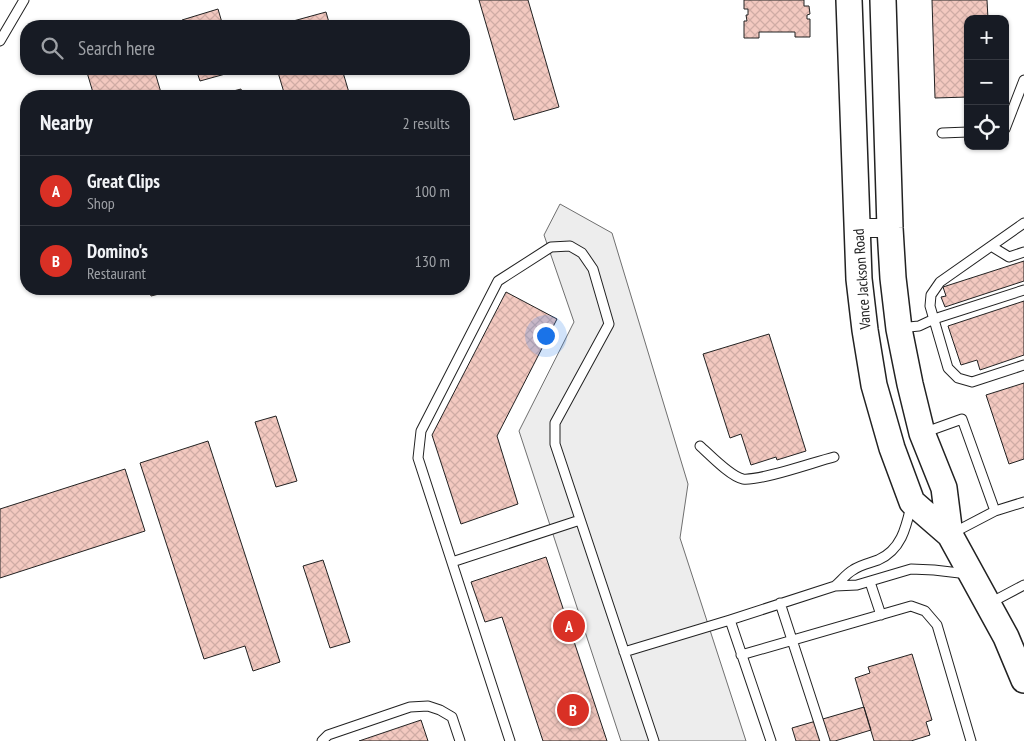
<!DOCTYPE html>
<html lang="en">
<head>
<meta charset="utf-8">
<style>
	body { margin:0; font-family:"PT Sans Narrow",sans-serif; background:#242831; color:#f1f3f6 }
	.controls { position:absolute; right:15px; top:15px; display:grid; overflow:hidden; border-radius:10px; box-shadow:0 1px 4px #0004 }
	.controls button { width:45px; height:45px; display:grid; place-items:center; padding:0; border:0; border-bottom:1px solid #363941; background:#171b24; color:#f1f3f6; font:25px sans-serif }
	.you { position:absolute; left:545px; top:335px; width:18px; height:18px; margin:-12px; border:4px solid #fff; border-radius:50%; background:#1a73e8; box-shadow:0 0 0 8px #1a73e833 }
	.badge { display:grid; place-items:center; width:32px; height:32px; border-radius:50%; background:#d93025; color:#fff; font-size:16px; font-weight:700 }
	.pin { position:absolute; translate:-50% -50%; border:2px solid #fff; box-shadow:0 1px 5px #0006 }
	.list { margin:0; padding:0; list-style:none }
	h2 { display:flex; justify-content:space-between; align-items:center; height:65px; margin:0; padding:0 20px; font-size:21px }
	h2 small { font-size:16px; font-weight:400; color:#9ea1a6 }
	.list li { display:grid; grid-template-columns:32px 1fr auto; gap:15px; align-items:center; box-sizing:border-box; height:70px; padding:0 20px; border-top:1px solid #363941 }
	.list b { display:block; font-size:19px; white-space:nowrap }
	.list p { margin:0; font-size:16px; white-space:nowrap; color:#9ea1a6 }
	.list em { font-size:16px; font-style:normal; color:#9ea1a6 }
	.icon { flex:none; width:28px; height:28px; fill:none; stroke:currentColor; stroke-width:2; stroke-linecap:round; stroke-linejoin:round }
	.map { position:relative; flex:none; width:1024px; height:741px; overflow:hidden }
	.search { position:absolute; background:#171b24; box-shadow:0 1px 4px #0004; left:20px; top:20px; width:450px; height:55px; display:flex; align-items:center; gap:12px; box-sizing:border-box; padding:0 18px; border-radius:20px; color:#9ea1a6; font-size:19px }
	.panel { position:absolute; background:#171b24; box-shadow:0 1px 4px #0004; left:20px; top:90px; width:450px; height:205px; border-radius:20px }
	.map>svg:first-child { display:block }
	.parking { fill:#ededed; stroke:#6f6f6f }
	.building { fill:url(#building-cross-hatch); stroke:#222 }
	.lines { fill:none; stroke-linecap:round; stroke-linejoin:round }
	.service-casing { stroke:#222; stroke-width:11 }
	.minor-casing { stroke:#222; stroke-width:20 }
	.secondary-casing { stroke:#222; stroke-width:28 }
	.service { stroke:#fff; stroke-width:9 }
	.minor { stroke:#fff; stroke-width:18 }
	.secondary { stroke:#fff; stroke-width:25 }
	.labels { text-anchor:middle; stroke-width:4; stroke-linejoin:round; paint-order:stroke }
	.street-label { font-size:15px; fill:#222; stroke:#fff }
</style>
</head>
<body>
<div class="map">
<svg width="1024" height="741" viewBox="0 0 1024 741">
	<defs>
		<pattern id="building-cross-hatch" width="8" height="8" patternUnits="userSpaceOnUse" patternTransform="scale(1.25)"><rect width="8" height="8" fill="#f3c9c0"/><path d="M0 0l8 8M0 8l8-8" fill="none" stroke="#d0aca5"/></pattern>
	</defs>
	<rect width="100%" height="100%" fill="#fff"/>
	<path class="parking" d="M560,204L612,233L688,484L680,538L746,741H621L519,431L574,322L544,235Z"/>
	<path class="building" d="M479,0H528L559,107L514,120Z
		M744,0H804V6H809L810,14L807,15V19H810V37H795V32H759V38H744V21H747L746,15H748V9H744Z
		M932,0H987L988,19H968V97L935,98Z
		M218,9L223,26H184L182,20Z
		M326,12L330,26H275Z
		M86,69H154L162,96H94Z
		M196,69H235L236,71L200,81Z
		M277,69H342L350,96H285Z
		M241,89L243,96H214Z
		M1024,261V281L945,307L941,297L946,296L943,287Z
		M149,289H179L151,296Z
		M506,292L557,319L497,436L518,504L461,524L432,435Z
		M1024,301V355L980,370L977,360L961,365L948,326Z
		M769,334L806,451L777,460L776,457L751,465L741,434L730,438L703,354Z
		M1024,383V459L1009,464L986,395Z
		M276,416L297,481L276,487L255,422Z
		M208,441L280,662L253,671L245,646L204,659L140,463Z
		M125,469L145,531L0,578V509Z
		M546,557L607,741H543L502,617L485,622L471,582Z
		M323,560L350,642L330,648L303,566Z
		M912,654L932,720L926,722L930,735L911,741H874L855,678L870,673L868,667Z
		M864,707L871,730L835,741H796L792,728Z
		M421,720L428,741H359Z"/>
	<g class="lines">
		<defs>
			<path id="service" d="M0,41L24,0
				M1005,129L1024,80
				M942,133L968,132
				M1024,223L940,282L931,295L930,306L948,368L958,378L972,382L1024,365
				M991,246L1009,257L1024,252
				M899,328L919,326L934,319L1024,290
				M923,433L962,419L995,511
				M700,446C710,455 731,477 743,479C761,481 814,462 834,457
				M951,534L995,511L1024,502
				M452,562L580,520
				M870,582L881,615
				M835,586C841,581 846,574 853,570C860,565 870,563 878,560C901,550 906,528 911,506
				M780,603L825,741
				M990,603L1024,585
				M730,620L771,741
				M624,652L730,620L835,586L857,585L911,569L934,570L968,574
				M741,655L911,606L925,611L937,625L971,741
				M322,741L328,735L410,707L428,706L440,710L452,717L460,741
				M510,741L418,458L421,431L498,281L551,247L570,246L582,253L593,269L609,324L555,423V444L654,741"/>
			<path id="minor" d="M858,228H890"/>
			<path id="secondary" d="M849,0L859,279L865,330L874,385L892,448L912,502L950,535L1006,637L1024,680
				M883,0L890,228L893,278L899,329L910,384L922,433L944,488L950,535"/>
		</defs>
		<use href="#service" class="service-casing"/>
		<use href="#minor" class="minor-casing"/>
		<use href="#secondary" class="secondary-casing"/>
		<use href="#service" class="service"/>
		<use href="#minor" class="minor"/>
		<use href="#secondary" class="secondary"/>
	</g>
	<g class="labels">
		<g class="street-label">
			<text transform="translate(862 279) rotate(-94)" y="5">Vance Jackson Road</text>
		</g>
	</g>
</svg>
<div class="controls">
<button>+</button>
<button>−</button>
<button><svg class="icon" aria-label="locate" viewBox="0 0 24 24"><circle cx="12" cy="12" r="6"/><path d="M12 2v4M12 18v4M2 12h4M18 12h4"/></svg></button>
</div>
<div class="you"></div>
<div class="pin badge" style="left:569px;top:626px">A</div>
<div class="pin badge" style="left:573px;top:710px">B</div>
<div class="search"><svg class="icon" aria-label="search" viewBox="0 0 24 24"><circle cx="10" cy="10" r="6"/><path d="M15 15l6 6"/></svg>Search here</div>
<section class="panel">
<h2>Nearby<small>2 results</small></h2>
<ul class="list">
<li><span class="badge">A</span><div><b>Great Clips</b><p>Shop</p></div><em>100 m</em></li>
<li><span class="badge">B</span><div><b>Domino's</b><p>Restaurant</p></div><em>130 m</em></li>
</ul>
</section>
</div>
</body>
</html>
